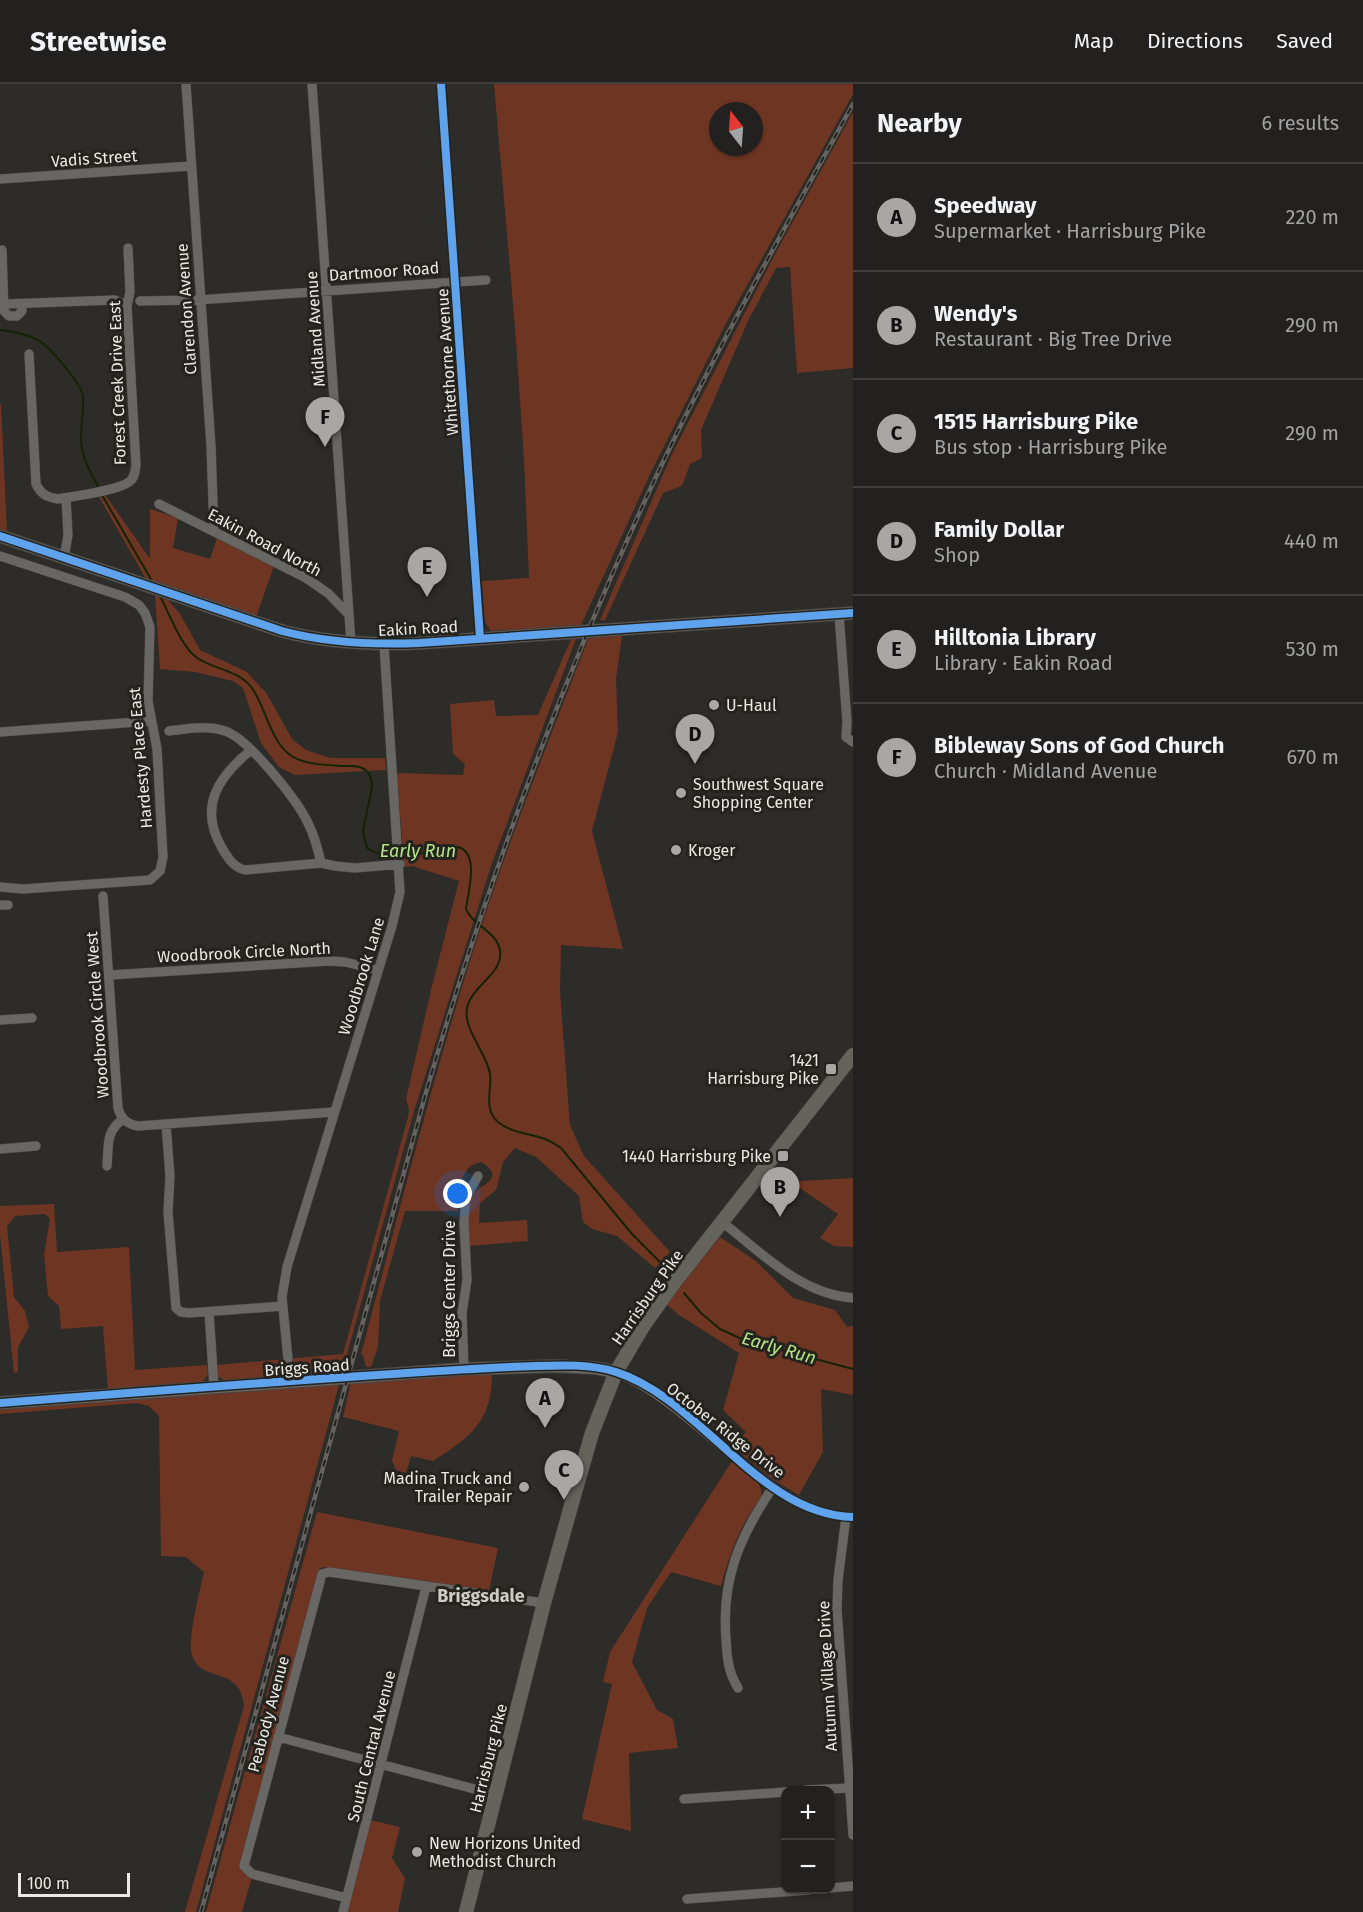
<!DOCTYPE html>
<html lang="en">
<head>
<meta charset="utf-8">
<style>
	body { margin:0; font-family:"Fira Sans",sans-serif; background:#2a2928; color:#f1f3f6 }
	.controls { position:absolute; right:18px; bottom:18px; display:grid; overflow:hidden; border-radius:12px; box-shadow:0 2px 4px #0004 }
	.controls button { width:54px; height:54px; display:grid; place-items:center; padding:0; border:0; border-bottom:2px solid #3f3e3d; background:#22211f; color:#f1f3f6; font:30px sans-serif }
	.compass { position:absolute; left:709px; top:18px; width:54px; height:54px; border-radius:50%; background:#22211f; box-shadow:0 2px 4px #0004; rotate:343deg }
	.scale { position:absolute; left:18px; bottom:15px; width:112px; box-sizing:border-box; padding-left:6px; border:3px solid #ebe9e5; border-top:0; font-size:16px; line-height:21px; white-space:nowrap; color:#ebe9e5; -webkit-text-stroke:4px #25231e; paint-order:stroke }
	.you { position:absolute; left:458px; top:1110px; width:21px; height:21px; margin:-15px; border:4px solid #fff; border-radius:50%; background:#1a73e8; box-shadow:0 0 0 9px #1a73e833 }
	.badge { display:grid; place-items:center; width:39px; height:39px; border-radius:50%; background:#a8a7a3; color:#111; font-size:20px; font-weight:700 }
	.pin { position:absolute; translate:-50% -50px; filter:drop-shadow(0 2px 3px #0008) }
	.pin::after { content:''; position:absolute; top:32px; width:21px; height:18px; background:inherit; clip-path:polygon(0 0,100% 0,50% 100%) }
	.list { margin:0; padding:0; list-style:none }
	h2 { display:flex; justify-content:space-between; align-items:center; height:78px; margin:0; padding:0 24px; font-size:26px }
	h2 small { font-size:20px; font-weight:400; color:#a2a3a4 }
	.list li { display:grid; grid-template-columns:39px 1fr auto; gap:18px; align-items:center; box-sizing:border-box; height:108px; padding:0 24px; border-top:2px solid #3f3e3d }
	.list b { display:block; font-size:22px; white-space:nowrap }
	.list p { margin:0; font-size:20px; white-space:nowrap; color:#a2a3a4 }
	.list em { font-size:20px; font-style:normal; color:#a2a3a4 }
	.map { position:relative; flex:none; width:853px; height:1828px; overflow:hidden }
	header { display:flex; align-items:center; gap:36px; box-sizing:border-box; height:84px; padding:0 30px; background:#22211f; border-bottom:2px solid #3f3e3d }
	header strong { font-size:28px }
	nav { display:flex; gap:33px; margin-inline-start:auto; font-size:21px }
	main { display:flex }
	aside { flex:1; background:#22211f }
	.map>svg:first-child { display:block }
	.green { fill:#6f3523; fill-rule:evenodd }
	.lines { fill:none; stroke-linecap:round; stroke-linejoin:round }
	.stream { stroke:#142304; stroke-width:2 }
	.street-casing { stroke:#494744; stroke-width:10 }
	.secondary-casing { stroke:#494744; stroke-width:14 }
	.primary-casing { stroke:#494744; stroke-width:15 }
	.street { stroke:#686764; stroke-width:9 }
	.secondary { stroke:#686764; stroke-width:12 }
	.primary { stroke:#64635c; stroke-width:14 }
	.rail-casing { stroke:#646360; stroke-width:4.5 }
	.rail { stroke:#25231e; stroke-width:2; stroke-dasharray:7; stroke-linecap:butt }
	.cycleway-casing { stroke:#25231e; stroke-width:11 }
	.cycleway { stroke:#60a3ed; stroke-width:8 }
	.poi-dot { fill:#a8a7a3; stroke:#25231e; stroke-width:2 }
	.labels { text-anchor:middle; stroke-width:6; stroke-linejoin:round; paint-order:stroke }
	.street-label { font-size:16px; fill:#ebe9e5; stroke:#25231e }
	.poi-label { font-size:16px; fill:#ebe9e5; stroke:#25231e; text-anchor:start }
	.water-label { font-size:18px; font-style:italic; fill:#b3e486; stroke:#25231e }
	.neighbourhood-label { font-size:18px; font-weight:bold; fill:#cecbc4; stroke:#25231e }
</style>
</head>
<body>
<header>
<strong>Streetwise</strong>
<nav><a>Map</a><a>Directions</a><a>Saved</a></nav>
</header>
<main>
<div class="map">
<svg width="853" height="1828" viewBox="0 0 853 1828">
	<rect width="100%" height="100%" fill="#2d2c29"/>
	<path class="green" d="M494,0H853V10L724,243L652,386L581,541L491,547L485,538L482,497L529,494L524,375L515,243ZM718,27H754V63H718Z
		M853,28V284L797,289L790,183L776,184L748,237L701,346L702,374L690,380L682,402L663,409L605,536H600L672,370L774,172Z
		M0,320H1L7,448L0,445Z
		M106,412L150,475V425L178,434L173,464L210,475L217,454L274,482L256,533L146,495L99,413Z
		M155,511L168,516L180,530L200,566L247,588L267,610L292,655L306,666L331,674H385L386,686L295,691L279,683L261,659L243,604L233,597L195,588L160,585Z
		M622,551L616,595L618,648L592,747L623,865L561,861L560,908L570,1041L584,1072L670,1168L655,1184L617,1152L592,1145L583,1138L579,1112L536,1073L515,1064L503,1078L496,1106L480,1119L479,1139L527,1136L528,1157L470,1162C469,1147 466,1130 470,1115C473,1102 510,1097 482,1078C459,1080 459,1109 458,1127H405L380,1217L378,1263L371,1283H366L363,1271L361,1270C398,1132 433,992 477,855C510,753 550,653 589,553Z
		M577,552L491,782L415,1024L342,1288L226,1297L217,1292L216,1281L343,1270L408,1033L409,1026L406,1015L432,902L459,797L412,782L404,783L397,689L463,691L465,680L453,670L450,620L494,616L496,632L538,631L572,553Z
		M853,1094V1163L834,1162L820,1154L838,1130L798,1103L799,1097Z
		M54,1120L57,1168L129,1163L135,1286L207,1281L208,1291L201,1299L108,1307L103,1242L61,1245L59,1222L48,1212L44,1170L50,1135L45,1130L15,1132L7,1142L14,1213L25,1227L29,1243L18,1263V1288L14,1289L0,1151V1122Z
		M720,1153L756,1177L793,1214L835,1226L847,1243L853,1242V1311L821,1305L823,1368L799,1411L774,1396L740,1369L743,1366L736,1360L746,1348L723,1326L739,1269L679,1231L666,1220Z
		M460,1291H492C492,1338 469,1354 433,1377L411,1372L406,1389L396,1386L392,1377L399,1347L343,1333L351,1297Z
		M337,1298L339,1301L196,1828H185L244,1622C241,1581 201,1600 192,1571C187,1554 200,1507 204,1488L186,1473L161,1472L159,1332L149,1322L137,1319L0,1330V1323Z
		M732,1377C743,1386 765,1397 761,1413C740,1441 730,1469 721,1502L671,1488L647,1524L632,1578L657,1626L673,1635L678,1664L629,1669L631,1747L582,1735L612,1600L603,1598L610,1568Z
		M317,1428L498,1464L489,1507L322,1483L319,1486L242,1775L252,1793L242,1828H206Z
		M370,1736L400,1743L392,1774L405,1794L398,1828H345Z"/>
	<g class="lines">
		<path class="stream" d="M1,246C38,251 46,258 69,288C74,295 82,303 83,312C84,326 81,340 81,354C81,374 91,389 100,406
			M102,411L152,497
			M159,510C168,527 181,562 196,573C213,586 238,585 252,604C266,624 270,656 290,671C304,681 327,681 344,682C350,682 357,681 362,684C369,687 372,695 372,703L363,747L367,764L376,769L395,770
			M401,770H418L458,763C480,769 468,808 466,825C472,841 498,848 500,867C503,889 475,900 468,920C460,943 487,968 490,990C492,1006 483,1025 498,1038C511,1049 529,1049 545,1055C551,1057 556,1061 561,1064L632,1150L663,1181
			M684,1209L701,1229L720,1245L744,1256L853,1285"/>
		<defs>
			<path id="street" d="M186,0L211,362L214,447
				M312,0L351,559
				M441,0L480,554
				M0,95L191,82
				M2,166L4,227L9,232H17L22,227L21,220
				M140,217L197,216L486,196
				M5,220L115,216L127,222
				M29,270L36,400C41,410 46,413 58,415C75,412 116,407 129,398C135,394 135,387 136,381L127,222L130,208L128,164
				M159,420L306,494L329,510L349,531
				M0,472L125,513L139,521L145,529L150,543L148,617L157,665L163,773L160,787L150,796L23,805L0,803
				M64,474L68,451L66,414
				M839,530L847,638L846,653L853,658
				M169,647C187,645 207,641 225,647C248,654 297,716 308,739C314,751 318,765 321,779
				M0,648L151,637
				M251,666C218,693 198,723 222,764C228,774 233,783 245,786L321,779L335,782L355,784L400,780
				M103,812L118,1024C121,1035 127,1040 138,1042L334,1028
				M0,821H8
				M110,891L329,877L345,878L378,886
				M0,936L32,934
				M166,1040L170,1092L168,1128L176,1224L181,1228L189,1229L283,1222
				M0,1065L36,1062
				M107,1082C109,1061 105,1048 123,1035
				M722,1138C762,1169 800,1210 853,1214
				M209,1228L214,1303
				M288,1275L282,1213L287,1183L392,842L400,808L384,561
				M464,1285L462,1229L467,1196L464,1138L466,1113L478,1092
				M616,1288C697,1320 767,1431 853,1433
				M846,1433L838,1496L837,1525L853,1751
				M738,1604C728,1588 727,1573 726,1555C721,1495 740,1452 773,1403
				M278,1653L497,1711
				M806,1706L849,1704
				M684,1715L786,1708
				M830,1804L853,1802
				M347,1814L252,1790L244,1782L322,1490L329,1488L544,1519
				M687,1815L809,1806
				M343,1828L426,1503"/>
			<path id="secondary" d="M0,452L282,547C327,559 372,561 419,559L853,529
				M0,1319L464,1285L555,1282L596,1284L616,1288"/>
			<path id="primary" d="M466,1828L544,1519L573,1415L592,1349L616,1288L644,1241L674,1199L853,971"/>
		</defs>
		<use href="#street" class="street-casing"/>
		<use href="#secondary" class="secondary-casing"/>
		<use href="#primary" class="primary-casing"/>
		<use href="#street" class="street"/>
		<use href="#secondary" class="secondary"/>
		<use href="#primary" class="primary"/>
		<defs>
			<path id="rail" d="M201,1828L425,1012C486,801 562,595 655,395C715,267 785,144 853,20"/>
		</defs>
		<use href="#rail" class="rail-casing"/>
		<use href="#rail" class="rail"/>
		<defs>
			<path id="cycleway" d="M441,0L480,554
				M0,452L282,547C327,559 372,561 419,559L853,529
				M0,1319C140,1308 281,1297 422,1288C459,1286 497,1283 535,1282C562,1281 591,1280 616,1288C701,1315 759,1431 853,1433"/>
		</defs>
		<use href="#cycleway" class="cycleway-casing"/>
		<use href="#cycleway" class="cycleway"/>
	</g>
	<g class="poi-dot">
		<circle cx="714" cy="621" r="6"/>
		<circle cx="681" cy="709" r="6"/>
		<circle cx="676" cy="766" r="6"/>
		<rect x="825" y="979" width="12" height="12" rx="3"/>
		<rect x="777" y="1066" width="12" height="12" rx="3"/>
		<circle cx="524" cy="1403" r="6"/>
		<circle cx="417" cy="1768" r="6"/>
	</g>
	<g class="labels">
		<g class="street-label">
			<text transform="translate(94 74) rotate(-4)" y="6">Vadis Street</text>
			<text transform="translate(384 187) rotate(-4)" y="6">Dartmoor Road</text>
			<text transform="translate(186 225) rotate(-94)" y="6">Clarendon Avenue</text>
			<text transform="translate(315 245) rotate(-94)" y="6">Midland Avenue</text>
			<text transform="translate(447 278) rotate(-94)" y="6">Whitethorne Avenue</text>
			<text transform="translate(117 299) rotate(-92)" y="6">Forest Creek Drive East</text>
			<text transform="translate(265 458) rotate(28)" y="6">Eakin Road North</text>
			<text transform="translate(418 544) rotate(-3)" y="6">Eakin Road</text>
			<text transform="translate(140 674) rotate(-95)" y="6">Hardesty Place East</text>
			<text transform="translate(244 868) rotate(-3)" y="6">Woodbrook Circle North</text>
			<text transform="translate(361 892) rotate(-73)" y="6">Woodbrook Lane</text>
			<text transform="translate(97 931) rotate(-94)" y="6">Woodbrook Circle West</text>
			<text transform="translate(449 1205) rotate(-90)" y="6">Briggs Center Drive</text>
			<text transform="translate(647 1213) rotate(-55)" y="6">Harrisburg Pike</text>
			<text transform="translate(307 1283) rotate(-4)" y="6">Briggs Road</text>
			<text transform="translate(726 1346) rotate(38)" y="6">October Ridge Drive</text>
			<text transform="translate(827 1592) rotate(-93)" y="6">Autumn Village Drive</text>
			<text transform="translate(268 1630) rotate(-75)" y="6">Peabody Avenue</text>
			<text transform="translate(371 1662) rotate(-76)" y="6">South Central Avenue</text>
			<text transform="translate(488 1674) rotate(-76)" y="6">Harrisburg Pike</text>
		</g>
		<g class="poi-label">
			<text x="726" y="627">U-Haul</text>
			<text x="693" y="706">Southwest Square<tspan x="693" dy="18">Shopping Center</tspan></text>
			<text x="688" y="772">Kroger</text>
			<text x="819" y="982" text-anchor="end">1421<tspan x="819" dy="18">Harrisburg Pike</tspan></text>
			<text x="771" y="1078" text-anchor="end">1440 Harrisburg Pike</text>
			<text x="512" y="1400" text-anchor="end">Madina Truck and<tspan x="512" dy="18">Trailer Repair</tspan></text>
			<text x="429" y="1765">New Horizons United<tspan x="429" dy="18">Methodist Church</tspan></text>
		</g>
		<g class="water-label">
			<text x="418" y="773">Early Run</text>
			<text transform="translate(779 1264) rotate(16)" y="6">Early Run</text>
		</g>
		<g class="neighbourhood-label">
			<text x="481" y="1518">Briggsdale</text>
		</g>
	</g>
</svg>
<div class="controls">
<button>+</button>
<button>−</button>
</div>
<svg class="compass" viewBox="-18 -18 36 36"><path d="M0-13l5 13h-10z" fill="#e53935"/><path d="M0 13l5-13h-10z" fill="#a2a3a4"/></svg>
<div class="scale">100 m</div>
<div class="you"></div>
<div class="pin badge" style="left:545px;top:1344px">A</div>
<div class="pin badge" style="left:780px;top:1133px">B</div>
<div class="pin badge" style="left:564px;top:1416px">C</div>
<div class="pin badge" style="left:695px;top:680px">D</div>
<div class="pin badge" style="left:427px;top:513px">E</div>
<div class="pin badge" style="left:325px;top:363px">F</div>
</div>
<aside>
<h2>Nearby<small>6 results</small></h2>
<ul class="list">
<li><span class="badge">A</span><div><b>Speedway</b><p>Supermarket · Harrisburg Pike</p></div><em>220 m</em></li>
<li><span class="badge">B</span><div><b>Wendy's</b><p>Restaurant · Big Tree Drive</p></div><em>290 m</em></li>
<li><span class="badge">C</span><div><b>1515 Harrisburg Pike</b><p>Bus stop · Harrisburg Pike</p></div><em>290 m</em></li>
<li><span class="badge">D</span><div><b>Family Dollar</b><p>Shop</p></div><em>440 m</em></li>
<li><span class="badge">E</span><div><b>Hilltonia Library</b><p>Library · Eakin Road</p></div><em>530 m</em></li>
<li><span class="badge">F</span><div><b>Bibleway Sons of God Church</b><p>Church · Midland Avenue</p></div><em>670 m</em></li>
</ul>
</aside>
</main>
</body>
</html>
